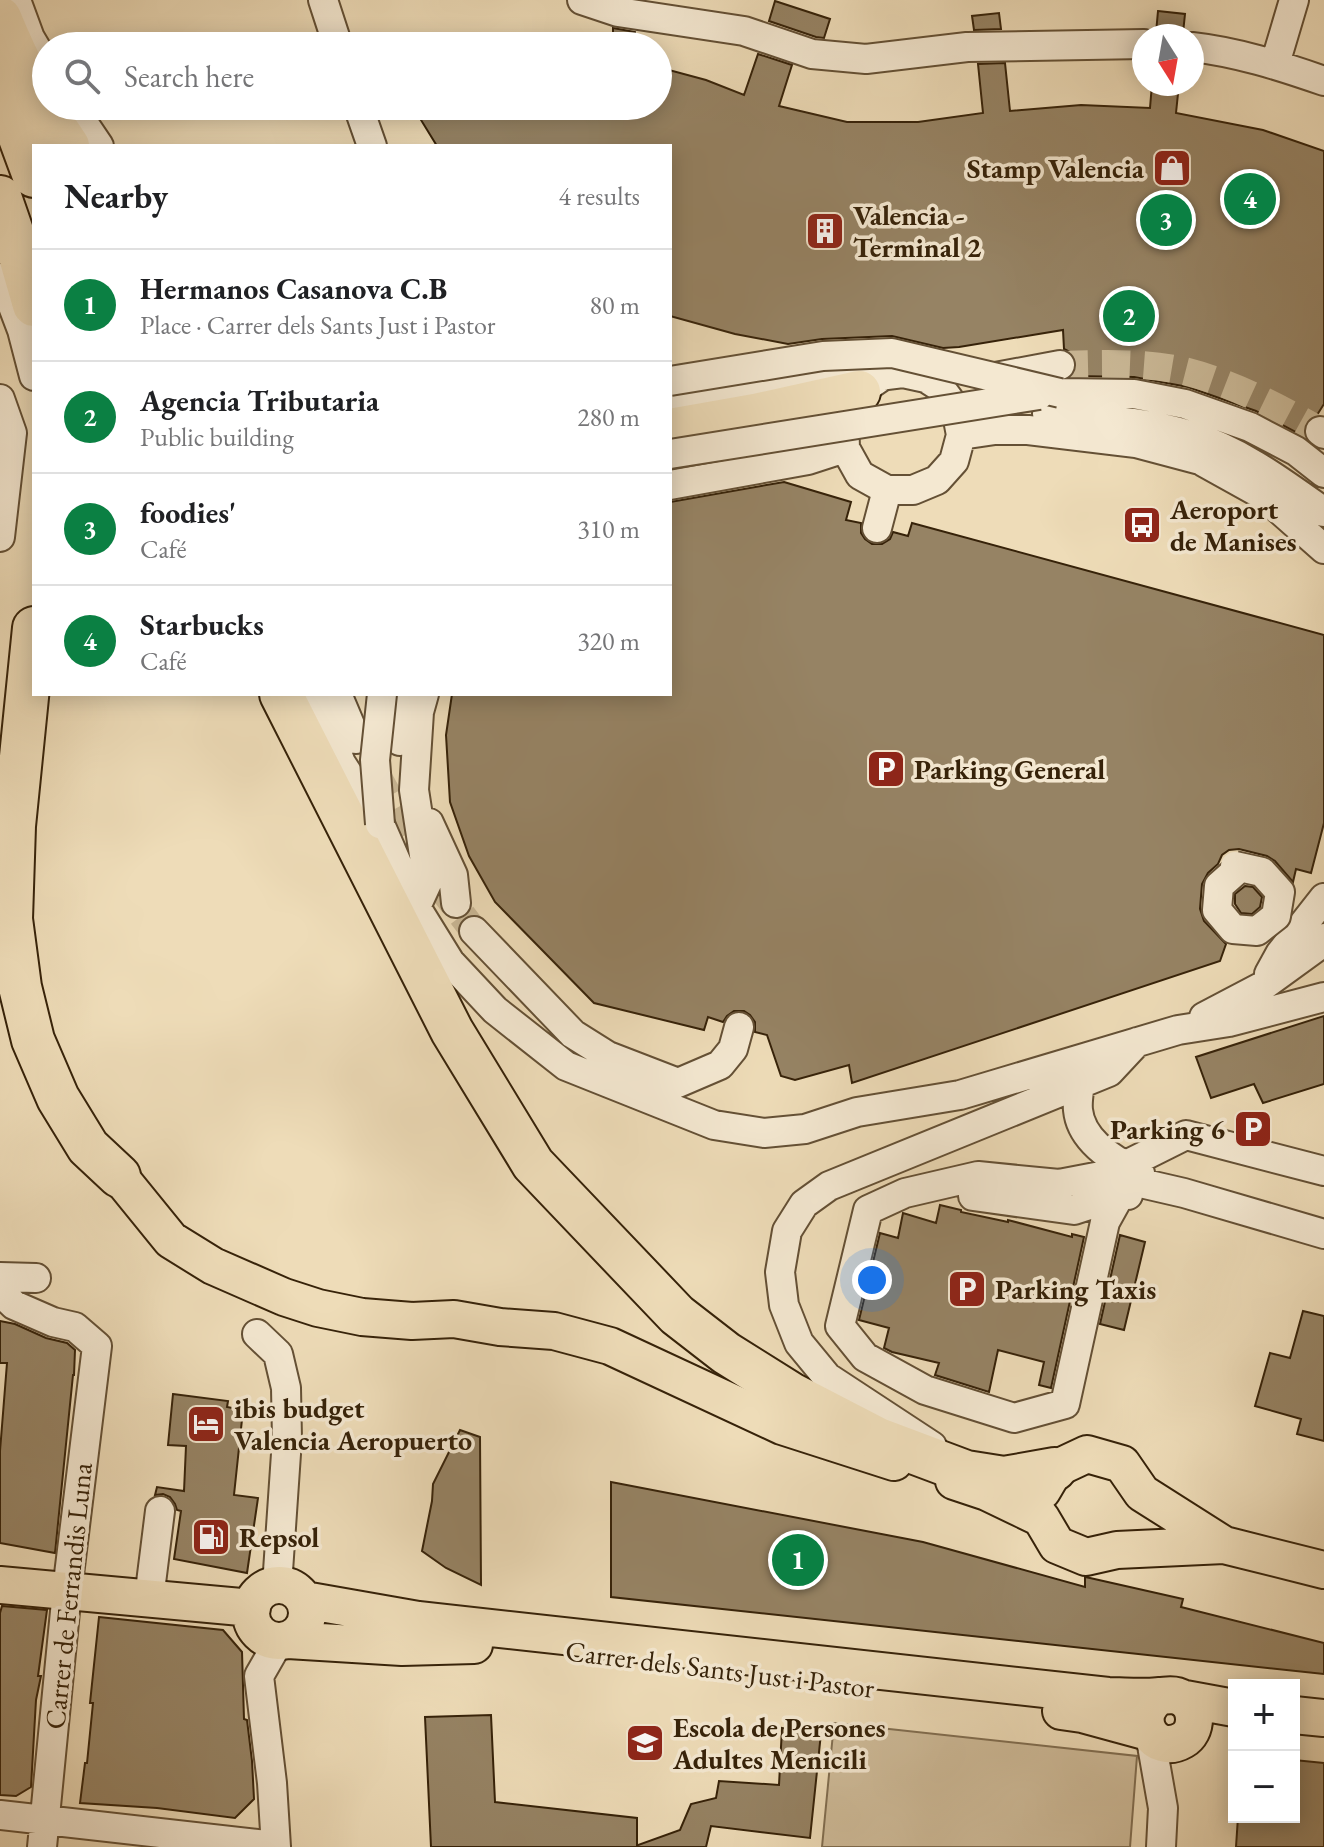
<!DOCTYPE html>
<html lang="en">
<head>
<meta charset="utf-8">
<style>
	body { margin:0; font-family:"EB Garamond",serif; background:#f2f2f2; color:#202124 }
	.controls { position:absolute; right:24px; bottom:24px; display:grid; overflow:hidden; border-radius:0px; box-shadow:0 4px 20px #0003 }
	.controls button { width:72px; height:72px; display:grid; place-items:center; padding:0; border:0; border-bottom:2px solid #e0e0e0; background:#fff; color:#202124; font:40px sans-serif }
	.compass { position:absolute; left:1132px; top:24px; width:72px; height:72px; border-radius:50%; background:#fff; box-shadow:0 4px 20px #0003; rotate:169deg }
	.you { position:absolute; left:872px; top:1280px; width:28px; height:28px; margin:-20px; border:6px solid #fff; border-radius:50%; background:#1a73e8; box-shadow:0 0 0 12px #1a73e833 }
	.badge { display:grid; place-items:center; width:52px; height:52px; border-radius:50%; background:#0b8043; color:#fff; font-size:26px; font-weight:700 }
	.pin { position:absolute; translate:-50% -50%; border:4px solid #fff; box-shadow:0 2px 8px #0006 }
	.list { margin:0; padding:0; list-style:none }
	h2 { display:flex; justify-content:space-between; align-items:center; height:104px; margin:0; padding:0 32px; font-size:34px }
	h2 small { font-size:26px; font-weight:400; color:#757577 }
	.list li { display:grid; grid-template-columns:52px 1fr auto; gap:24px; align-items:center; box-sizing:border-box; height:112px; padding:0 32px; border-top:2px solid #e0e0e0 }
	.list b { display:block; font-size:30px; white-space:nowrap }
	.list p { margin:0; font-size:26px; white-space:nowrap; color:#757577 }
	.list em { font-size:26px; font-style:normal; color:#757577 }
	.icon { flex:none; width:44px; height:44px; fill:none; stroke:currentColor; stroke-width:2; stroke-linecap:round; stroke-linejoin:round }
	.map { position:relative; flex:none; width:1324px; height:1847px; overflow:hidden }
	.search { position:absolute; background:#fff; box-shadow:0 4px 20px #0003; left:32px; top:32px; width:640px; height:88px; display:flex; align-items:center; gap:20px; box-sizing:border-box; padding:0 28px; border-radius:44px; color:#757577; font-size:30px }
	.panel { position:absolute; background:#fff; box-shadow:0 4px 20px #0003; left:32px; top:144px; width:640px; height:552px; border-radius:0px }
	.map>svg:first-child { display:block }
	.green { fill:#cfbc9a; stroke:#826f52; stroke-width:2 }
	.building { fill:#968364; stroke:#362209; stroke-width:2 }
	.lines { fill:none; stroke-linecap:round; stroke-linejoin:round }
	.minor-tunnel { stroke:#c9b795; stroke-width:28; stroke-dasharray:28 14; stroke-linecap:butt }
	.minor-casing { stroke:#645035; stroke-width:32 }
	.major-casing { stroke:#362209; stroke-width:40 }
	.highway-casing { stroke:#362209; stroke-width:46 }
	.minor { stroke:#f4e8d1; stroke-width:28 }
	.major { stroke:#eedcb8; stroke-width:36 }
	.highway { stroke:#eedcb8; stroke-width:42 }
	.minor-bridge-casing { stroke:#645035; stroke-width:32; stroke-linecap:butt }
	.minor-bridge { stroke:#f4e8d1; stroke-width:28 }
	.labels { text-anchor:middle; stroke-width:7; stroke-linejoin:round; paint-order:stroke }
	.poi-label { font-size:28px; font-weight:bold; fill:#362209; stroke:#f4e8d1; text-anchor:start }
	.street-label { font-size:28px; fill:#362209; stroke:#f4e8d1 }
</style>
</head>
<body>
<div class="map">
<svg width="1324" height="1847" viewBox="0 0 1324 1847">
	<rect width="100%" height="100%" fill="#eedcb8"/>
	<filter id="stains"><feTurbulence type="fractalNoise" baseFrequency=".0025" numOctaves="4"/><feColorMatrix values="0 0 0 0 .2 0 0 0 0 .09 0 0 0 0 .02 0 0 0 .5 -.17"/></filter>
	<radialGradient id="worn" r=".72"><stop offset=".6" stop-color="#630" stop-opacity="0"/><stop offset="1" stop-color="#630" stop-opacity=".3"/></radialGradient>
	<path class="green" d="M834,1723L1137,1756L1130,1847H822Z"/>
	<path class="building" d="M775,1L830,19L824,38L816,37L769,21Z
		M1158,11L1185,14L1183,33L1179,36H1159L1156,33Z
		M999,13L1001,29L974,30L972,16Z
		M613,28L635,32V46H613Z
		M758,54L792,65L779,106L847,122H918L983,113L978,64L1005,63L1010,111L1081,105L1150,108L1152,84H1179L1176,113L1263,130L1324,151V404L1317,415L1306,421L1303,436L1256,411L1188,387L1134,377L1072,376L1076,370V361L1072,353L1064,349L1063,330L959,347L943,348L892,336L822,339L788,344L735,334L670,316V146H437L421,120L448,106H658V67L706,80L744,95Z
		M784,482L851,502L846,520L861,523V533L865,539L872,544H882L890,539L893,532L908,536L912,523L1324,635V823L1311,873L1296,869L1293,882L1275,861L1267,856L1239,849L1229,850L1222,855L1218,864L1208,873L1202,884L1200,909L1204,921L1226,944L1220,961L852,1083L849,1065L795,1080L781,1076L767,1035L755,1032V1022L750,1015L744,1011H734L727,1016L723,1022L708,1017L704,1030L594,1003L495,902L469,856L450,802L446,735L452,694H670V502Z
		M1245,886L1253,887L1262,897L1260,907L1252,914L1241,913L1235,904V894Z
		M1324,1016V1084L1263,1103L1254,1084L1211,1098L1196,1057Z
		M940,1205L961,1210V1212L1008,1222V1220L1072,1237V1234L1084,1237L1051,1388L1039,1385L1044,1362L998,1350L989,1392L935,1375L939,1363L892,1352L884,1348L889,1328L859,1320L880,1233L898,1238L903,1213L936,1223Z
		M1120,1235L1145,1242L1124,1330L1100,1324Z
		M1303,1311L1324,1316V1441L1297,1434L1301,1419L1255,1406L1270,1353L1290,1358Z
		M0,1321L15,1324L46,1338L67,1343L75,1350L74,1375H73L55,1553L0,1543V1451L7,1363H0Z
		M173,1394L228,1401L227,1407L243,1410L234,1495L258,1498L247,1573L174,1559L181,1511L177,1510L175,1504L170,1497L163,1494L155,1495L157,1487L184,1491L186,1446L168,1445Z
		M460,1430L480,1437L481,1585L446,1568L422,1551L432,1501L433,1484Z
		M611,1482L923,1542L1085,1587V1577L1090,1578L1183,1599L1181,1607L1324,1643V1674L611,1597Z
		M2,1606L47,1610L38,1676H41L36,1700L31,1787L16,1796L0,1795V1613Z
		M99,1617L223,1630L242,1652L244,1719L247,1720L252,1761L254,1799L235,1818L157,1808L80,1803L85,1763H87L93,1703H90Z
		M491,1715L495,1802L637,1818V1847H431L425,1717Z
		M782,1728L821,1733L810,1838L711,1826L706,1847H639L638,1845L680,1830L691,1804L716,1798L719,1781L779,1785Z
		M1294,1760L1324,1763V1847H1236L1238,1817H1264L1294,1820Z"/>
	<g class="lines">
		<path class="minor-tunnel" d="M1060,365C1101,364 1143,362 1184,371C1232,383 1278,407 1320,431
			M375,772L431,874L474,931"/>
		<defs>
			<path id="minor" d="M16,0L30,38L46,65
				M323,0L338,46
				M582,0L618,12L744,31L812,54L866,59L967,47L1144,44
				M1192,47C1237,52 1281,66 1324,81
				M1275,64L1294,0
				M72,106L99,146
				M358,106L372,146
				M0,278L3,280L22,330L34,376
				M990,378L1060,365
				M1060,393L1134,394L1185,404L1250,427L1296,451L1324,473
				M0,399L12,433L0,537
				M670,406L758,391L903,373L926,378L940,387L956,409L961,435L954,461L937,480L913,490H887L860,475L845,448L844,418L859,392L881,377
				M1047,414C1095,419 1143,421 1189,435C1239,450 1282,482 1324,512
				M1320,431L1324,434
				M961,435L995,430H1028L1136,443L1200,460L1263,495L1324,549
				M670,485L808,460L845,448
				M877,528L887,490
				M313,694L341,763L380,824L416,907L450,962L495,1010L566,1066L714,1125L764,1133L805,1129L857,1112L960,1095L1178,1030L1229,1022L1324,997
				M337,694L356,739
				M400,741L399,710L403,694
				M429,823L453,875L456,903
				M416,907L428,881L414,790L419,712L424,694
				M474,931L573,1034L608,1056L678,1083L720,1065L733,1049L739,1027
				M1269,974L1280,954L1324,898
				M1204,1017L1263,986L1318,946L1324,938
				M1080,1083C1079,1092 1077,1101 1078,1110C1081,1141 1114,1161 1140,1173
				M1124,1166L1186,1135L1324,1171
				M1120,1195L1105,1222L1065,1404L1014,1418L925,1390L865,1357L840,1326L868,1210L905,1193L978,1176L1059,1184L1106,1175L1184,1193L1324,1234
				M973,1196L1074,1210L1120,1195H1128
				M0,1277L36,1278
				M0,1292L14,1305L53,1322L75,1327L97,1346L67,1591L42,1847
				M257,1334L278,1354L286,1388L287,1439L277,1586
				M932,1446L827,1377L799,1343L784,1305L780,1272L787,1231L804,1204L829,1186L1109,1072L1137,1042
				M149,1599L160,1511
				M1150,1734L1163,1808L1161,1847
				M0,1815L276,1846
				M276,1847L272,1783L259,1676L279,1641"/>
			<path id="major" d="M119,1176L171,1240L213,1266L284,1297L318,1308L362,1317L412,1321L454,1319L500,1327L554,1331L610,1346L782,1426L894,1462
				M954,1481L987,1492L1041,1518L1057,1545L1086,1557L1117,1550L1224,1545L1324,1570
				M1042,1491L1055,1469L1087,1454L1122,1464L1142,1493L1224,1545
				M0,1585L252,1608
				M251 1613a28 28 0 1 1 56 0a28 28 0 1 1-56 0Z
				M304,1600L418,1620L1108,1696C1124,1696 1142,1698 1158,1696C1165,1696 1170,1694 1177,1696C1187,1699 1194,1708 1194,1719C1194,1728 1190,1736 1183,1740C1154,1757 1129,1717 1160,1696
				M288,1640L402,1647L474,1645
				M1185,1699L1234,1708
				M1061,1711L1082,1714L1148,1732
				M1294,1715L1324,1718"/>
			<path id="highway" d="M0,18C18,62 41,107 68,146
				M0,84L34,176
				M0,197L17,246L34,305
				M670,430L755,415L859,392
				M34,628L14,826L11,919L20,987L33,1040L58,1098L88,1147L119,1176
				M281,694L452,1031L533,1164L677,1315L726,1353L793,1395L878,1439L966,1472L1004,1478L1055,1469"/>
		</defs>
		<use href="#minor" class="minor-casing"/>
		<use href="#major" class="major-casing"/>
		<use href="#highway" class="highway-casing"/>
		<use href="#minor" class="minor"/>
		<use href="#major" class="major"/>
		<use href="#highway" class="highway"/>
		<defs>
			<path id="minor-bridge" d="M670,381L823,356L892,353L1060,393
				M670,454L1039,395
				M380,824L375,760L382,694
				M1235,866L1262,872L1280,892L1276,916L1257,931L1233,929L1217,910L1219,886L1237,870"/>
		</defs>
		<use href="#minor-bridge" class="minor-bridge-casing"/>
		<use href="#minor-bridge" class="minor-bridge"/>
	</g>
	<defs>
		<symbol id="shop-square" viewBox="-11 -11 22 22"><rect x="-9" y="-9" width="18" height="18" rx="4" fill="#8f2418" stroke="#f4e8d1"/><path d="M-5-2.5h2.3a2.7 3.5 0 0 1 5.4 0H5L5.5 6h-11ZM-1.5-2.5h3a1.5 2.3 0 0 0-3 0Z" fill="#fff"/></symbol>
		<symbol id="building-square" viewBox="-11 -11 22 22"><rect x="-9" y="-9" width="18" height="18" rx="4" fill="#8f2418" stroke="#f4e8d1"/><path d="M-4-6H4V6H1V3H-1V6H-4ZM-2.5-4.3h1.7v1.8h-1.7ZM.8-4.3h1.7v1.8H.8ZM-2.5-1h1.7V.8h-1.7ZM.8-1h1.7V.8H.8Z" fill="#fff"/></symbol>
		<symbol id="bus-square" viewBox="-11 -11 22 22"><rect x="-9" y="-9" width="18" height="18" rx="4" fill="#8f2418" stroke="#f4e8d1"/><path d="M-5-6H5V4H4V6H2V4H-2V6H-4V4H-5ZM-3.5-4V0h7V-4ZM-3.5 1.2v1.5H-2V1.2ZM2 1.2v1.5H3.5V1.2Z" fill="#fff"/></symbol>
		<symbol id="parking-square" viewBox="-11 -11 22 22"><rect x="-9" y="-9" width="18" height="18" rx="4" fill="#8f2418" stroke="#f4e8d1"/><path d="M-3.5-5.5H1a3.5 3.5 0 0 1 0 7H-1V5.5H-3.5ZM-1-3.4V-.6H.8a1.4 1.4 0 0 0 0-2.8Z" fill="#fff"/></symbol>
		<symbol id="hotel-square" viewBox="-11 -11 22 22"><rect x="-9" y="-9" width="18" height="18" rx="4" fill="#8f2418" stroke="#f4e8d1"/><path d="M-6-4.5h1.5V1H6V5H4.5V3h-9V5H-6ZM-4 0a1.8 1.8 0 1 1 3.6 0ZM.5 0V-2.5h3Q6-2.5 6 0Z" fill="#fff"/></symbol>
		<symbol id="fuel-square" viewBox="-11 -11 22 22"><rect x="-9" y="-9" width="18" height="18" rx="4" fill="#8f2418" stroke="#f4e8d1"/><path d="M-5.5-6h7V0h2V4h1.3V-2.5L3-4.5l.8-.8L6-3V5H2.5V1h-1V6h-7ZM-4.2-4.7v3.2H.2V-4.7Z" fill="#fff"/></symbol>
		<symbol id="school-square" viewBox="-11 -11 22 22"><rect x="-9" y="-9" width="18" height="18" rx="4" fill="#8f2418" stroke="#f4e8d1"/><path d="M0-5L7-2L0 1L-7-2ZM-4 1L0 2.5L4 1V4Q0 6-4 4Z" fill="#fff"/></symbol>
	</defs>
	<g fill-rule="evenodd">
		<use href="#shop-square" x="1150" y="146" width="44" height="44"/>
		<use href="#building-square" x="803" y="209" width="44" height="44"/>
		<use href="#bus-square" x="1120" y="503" width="44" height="44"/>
		<use href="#parking-square" x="864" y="747" width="44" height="44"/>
		<use href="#parking-square" x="1231" y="1107" width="44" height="44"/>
		<use href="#parking-square" x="945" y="1267" width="44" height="44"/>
		<use href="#hotel-square" x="184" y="1402" width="44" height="44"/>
		<use href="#fuel-square" x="189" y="1515" width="44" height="44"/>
		<use href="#school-square" x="623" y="1721" width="44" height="44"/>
	</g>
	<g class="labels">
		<g class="poi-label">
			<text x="1144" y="178" text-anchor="end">Stamp Valencia</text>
			<text x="853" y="225">Valencia -<tspan x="853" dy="32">Terminal 2</tspan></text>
			<text x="1170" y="519">Aeroport<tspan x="1170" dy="32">de Manises</tspan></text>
			<text x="914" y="779">Parking General</text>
			<text x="1225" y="1139" text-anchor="end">Parking 6</text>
			<text x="995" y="1299">Parking Taxis</text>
			<text x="234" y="1418">ibis budget<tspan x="234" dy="32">Valencia Aeropuerto</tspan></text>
			<text x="239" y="1547">Repsol</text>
			<text x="673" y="1737">Escola de Persones<tspan x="673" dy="32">Adultes Menicili</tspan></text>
		</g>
		<g class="street-label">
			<text transform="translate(68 1596) rotate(-84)" y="10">Carrer de Ferrandis Luna</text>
			<text transform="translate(720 1669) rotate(7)" y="10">Carrer dels Sants Just i Pastor</text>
		</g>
	</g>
	<rect width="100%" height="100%" filter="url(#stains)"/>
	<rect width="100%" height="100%" fill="url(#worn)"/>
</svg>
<div class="controls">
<button>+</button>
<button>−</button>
</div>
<svg class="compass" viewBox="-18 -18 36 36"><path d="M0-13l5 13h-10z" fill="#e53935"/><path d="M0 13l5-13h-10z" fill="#757577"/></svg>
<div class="you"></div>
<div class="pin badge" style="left:798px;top:1560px">1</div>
<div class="pin badge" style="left:1129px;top:316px">2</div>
<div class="pin badge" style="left:1166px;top:220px">3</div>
<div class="pin badge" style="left:1250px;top:199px">4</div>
<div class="search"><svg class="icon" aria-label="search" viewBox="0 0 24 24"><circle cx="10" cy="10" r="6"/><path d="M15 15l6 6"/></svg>Search here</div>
<section class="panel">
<h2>Nearby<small>4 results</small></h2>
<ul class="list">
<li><span class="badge">1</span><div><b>Hermanos Casanova C.B</b><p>Place · Carrer dels Sants Just i Pastor</p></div><em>80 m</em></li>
<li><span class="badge">2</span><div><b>Agencia Tributaria</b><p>Public building</p></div><em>280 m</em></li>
<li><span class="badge">3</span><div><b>foodies'</b><p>Café</p></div><em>310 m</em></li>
<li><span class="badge">4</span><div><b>Starbucks</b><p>Café</p></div><em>320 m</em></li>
</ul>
</section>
</div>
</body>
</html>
